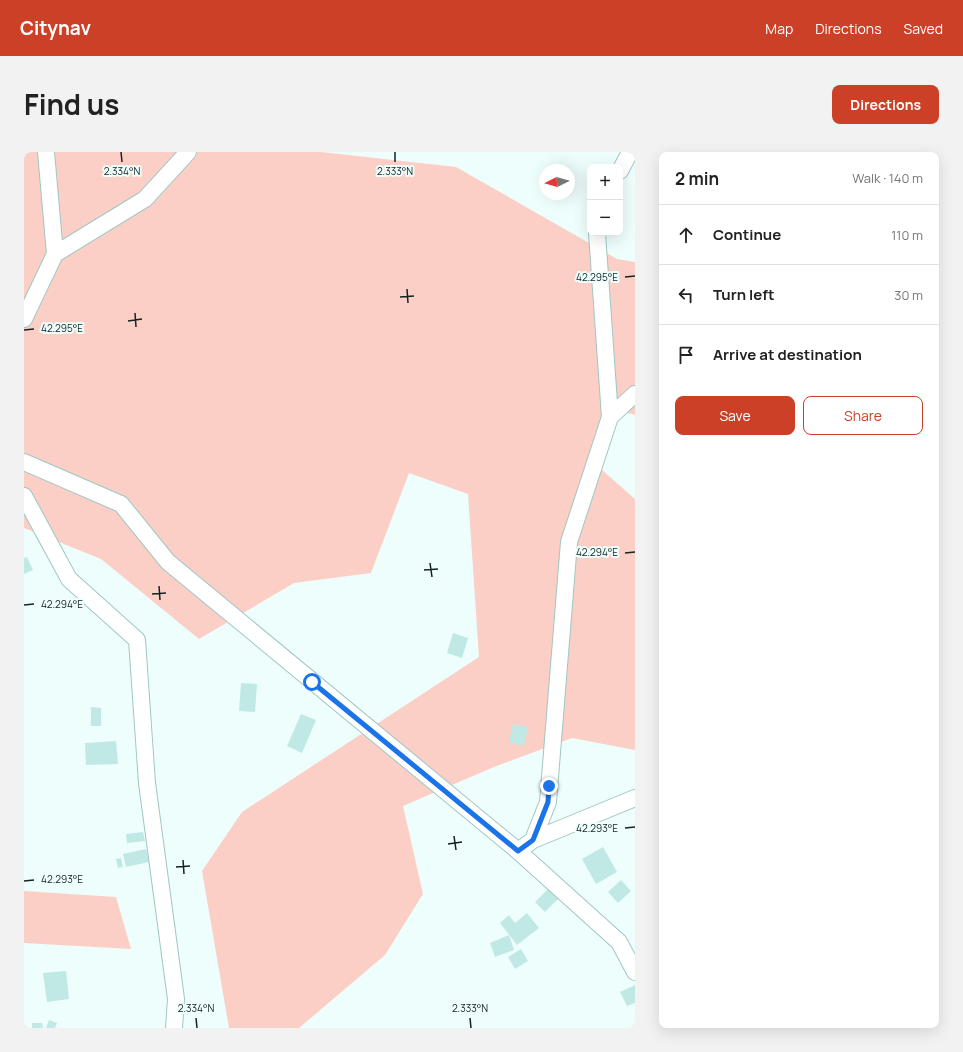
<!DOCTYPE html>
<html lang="en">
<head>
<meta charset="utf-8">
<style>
	body { margin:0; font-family:Manrope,sans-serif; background:#f2f2f2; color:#222 }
	.controls { position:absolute; right:12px; top:12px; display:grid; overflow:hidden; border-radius:8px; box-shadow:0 4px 16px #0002 }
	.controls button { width:36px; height:36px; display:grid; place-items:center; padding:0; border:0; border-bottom:1px solid #e0e0e0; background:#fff; color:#222; font:20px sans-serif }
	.compass { position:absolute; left:515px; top:12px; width:36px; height:36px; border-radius:50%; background:#fff; box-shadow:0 4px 16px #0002; rotate:265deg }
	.stop { position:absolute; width:12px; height:12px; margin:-9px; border:3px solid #1a73e8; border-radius:50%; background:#fff }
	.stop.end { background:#1a73e8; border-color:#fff; box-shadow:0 1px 4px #0008 }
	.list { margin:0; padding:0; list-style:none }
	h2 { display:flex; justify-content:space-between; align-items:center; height:52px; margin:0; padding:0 16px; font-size:17px }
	h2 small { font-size:13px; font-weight:400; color:#767676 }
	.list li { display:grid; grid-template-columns:26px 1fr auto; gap:12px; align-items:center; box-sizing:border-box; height:60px; padding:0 16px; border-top:1px solid #e0e0e0 }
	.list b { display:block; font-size:15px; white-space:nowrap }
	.list em { font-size:13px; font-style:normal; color:#767676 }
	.actions { display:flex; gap:8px; padding:12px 16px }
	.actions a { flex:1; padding:9px 0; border:1px solid #cb4026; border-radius:8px; text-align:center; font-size:14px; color:#cb4026 }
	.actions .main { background:#cb4026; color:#fff }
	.icon { flex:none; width:22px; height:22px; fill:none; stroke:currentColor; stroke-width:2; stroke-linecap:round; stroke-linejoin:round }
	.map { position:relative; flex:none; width:611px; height:876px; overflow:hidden; border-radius:8px }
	header { display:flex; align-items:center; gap:24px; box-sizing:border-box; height:56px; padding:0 20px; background:#cb4026; color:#fff }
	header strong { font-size:19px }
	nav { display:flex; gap:22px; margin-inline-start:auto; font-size:14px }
	.intro { display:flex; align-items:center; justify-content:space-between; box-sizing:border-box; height:96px; padding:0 24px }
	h1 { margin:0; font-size:28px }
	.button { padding:10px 18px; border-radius:8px; background:#cb4026; color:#fff; font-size:14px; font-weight:700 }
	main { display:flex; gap:24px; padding:0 24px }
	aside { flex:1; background:#fff; border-radius:8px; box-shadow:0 4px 16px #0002 }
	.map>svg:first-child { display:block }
	.green { fill:#fbcfc5 }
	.building { fill:#c0e9e5 }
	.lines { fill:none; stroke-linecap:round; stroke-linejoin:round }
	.minor-casing { stroke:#9fc7c3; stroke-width:18 }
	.minor { stroke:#fff; stroke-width:16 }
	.route { stroke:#1a73e8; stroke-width:5 }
	.ticks { fill:none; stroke:#132322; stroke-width:1.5 }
	.ticks-label { font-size:10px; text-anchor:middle; fill:#132322; stroke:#eefefc; stroke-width:4; stroke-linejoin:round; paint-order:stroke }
</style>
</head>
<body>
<header>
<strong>Citynav</strong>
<nav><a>Map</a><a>Directions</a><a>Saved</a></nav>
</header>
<div class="intro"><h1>Find us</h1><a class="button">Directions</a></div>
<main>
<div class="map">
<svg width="611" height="876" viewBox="0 0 611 876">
	<rect width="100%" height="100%" fill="#eefefc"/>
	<path class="green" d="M0,0H297L432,15L593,107L611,110V263L591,257L577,317L611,347V598L548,586L470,615L379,654L399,742L361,803L275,876H205L178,719L218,660L455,505L444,342L385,321L347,421L270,431L175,487L77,407L0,376Z
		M0,739L92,745L107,797L0,791Z"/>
	<path class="building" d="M3,405L9,418L0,422V406Z
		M429,481L444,486L438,506L423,501Z
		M217,531L233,532L231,560L215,559Z
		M67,555L77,556V574H67Z
		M277,562L292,568L278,601L263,594Z
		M489,572L504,575L500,594L485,591Z
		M92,589L94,612L62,613L61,591Z
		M119,680L121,689L103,691L102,682Z
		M579,695L593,720L572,732L558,707Z
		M122,697L125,710L102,715L99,702Z
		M97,706L99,715L94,716L92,707Z
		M597,728L607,739L594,751L584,740Z
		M527,734L537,744L521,760L511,750Z
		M503,761L515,776L493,793L476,771L485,763L491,771Z
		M485,783L490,798L471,805L466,791Z
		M497,797L504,809L491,817L484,805Z
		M42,819L45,847L23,850L19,821Z
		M611,833V851L603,854L596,840Z
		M25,868L33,871L31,876H22Z
		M8,871H18L19,876H8Z"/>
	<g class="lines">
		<defs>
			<path id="minor" d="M22,0L31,102
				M596,19L606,0
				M0,167L31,102L121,47L164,0
				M586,265L611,242
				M0,310L97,352L144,410L494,699L595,790L611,820
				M0,344L45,427L113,488L123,631L152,847L150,876
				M509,688L611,646
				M494,699L509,688L524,650L545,390L586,265L573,81"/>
		</defs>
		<use href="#minor" class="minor-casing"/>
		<use href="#minor" class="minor"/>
	</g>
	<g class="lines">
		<path class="route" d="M288,530L494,699L509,688L524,650L525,634"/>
	</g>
	<path class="ticks" d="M97,0L98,10M371,0V10M601,125L611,124M383,137L384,151M376,145L390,144M111,161L112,175M104,169L118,167M0,178L10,177M601,401L611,400M406,411L408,425M400,418L414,417M135,434L136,448M128,442L142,441M0,453L10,452M601,676L611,675M430,684L432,698M424,692L438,690M159,708L160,722M152,715L166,714M0,729L10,728M172,866L173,876M446,866L447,876"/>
	<g class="ticks-label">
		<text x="98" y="23">2.334°N</text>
		<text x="371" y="23">2.333°N</text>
		<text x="573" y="129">42.295°E</text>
		<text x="38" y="180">42.295°E</text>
		<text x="573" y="404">42.294°E</text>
		<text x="38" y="456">42.294°E</text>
		<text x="573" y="680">42.293°E</text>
		<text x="38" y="731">42.293°E</text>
		<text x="172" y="860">2.334°N</text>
		<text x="446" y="860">2.333°N</text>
	</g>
</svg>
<div class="controls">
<button>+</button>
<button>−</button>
</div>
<svg class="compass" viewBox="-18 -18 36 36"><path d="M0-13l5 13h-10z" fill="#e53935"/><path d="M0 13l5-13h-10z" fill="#767676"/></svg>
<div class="stop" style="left:288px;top:530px"></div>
<div class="stop end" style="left:525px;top:634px"></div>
</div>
<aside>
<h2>2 min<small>Walk · 140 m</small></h2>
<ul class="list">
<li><svg class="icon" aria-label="ahead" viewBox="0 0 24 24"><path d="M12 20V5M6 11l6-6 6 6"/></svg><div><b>Continue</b></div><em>110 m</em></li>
<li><svg class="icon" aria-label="left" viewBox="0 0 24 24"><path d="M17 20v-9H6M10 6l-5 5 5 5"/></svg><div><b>Turn left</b></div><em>30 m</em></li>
<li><svg class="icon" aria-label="arrive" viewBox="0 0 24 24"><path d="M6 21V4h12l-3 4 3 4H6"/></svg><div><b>Arrive at destination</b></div></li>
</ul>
<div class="actions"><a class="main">Save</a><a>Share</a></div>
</aside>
</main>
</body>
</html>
